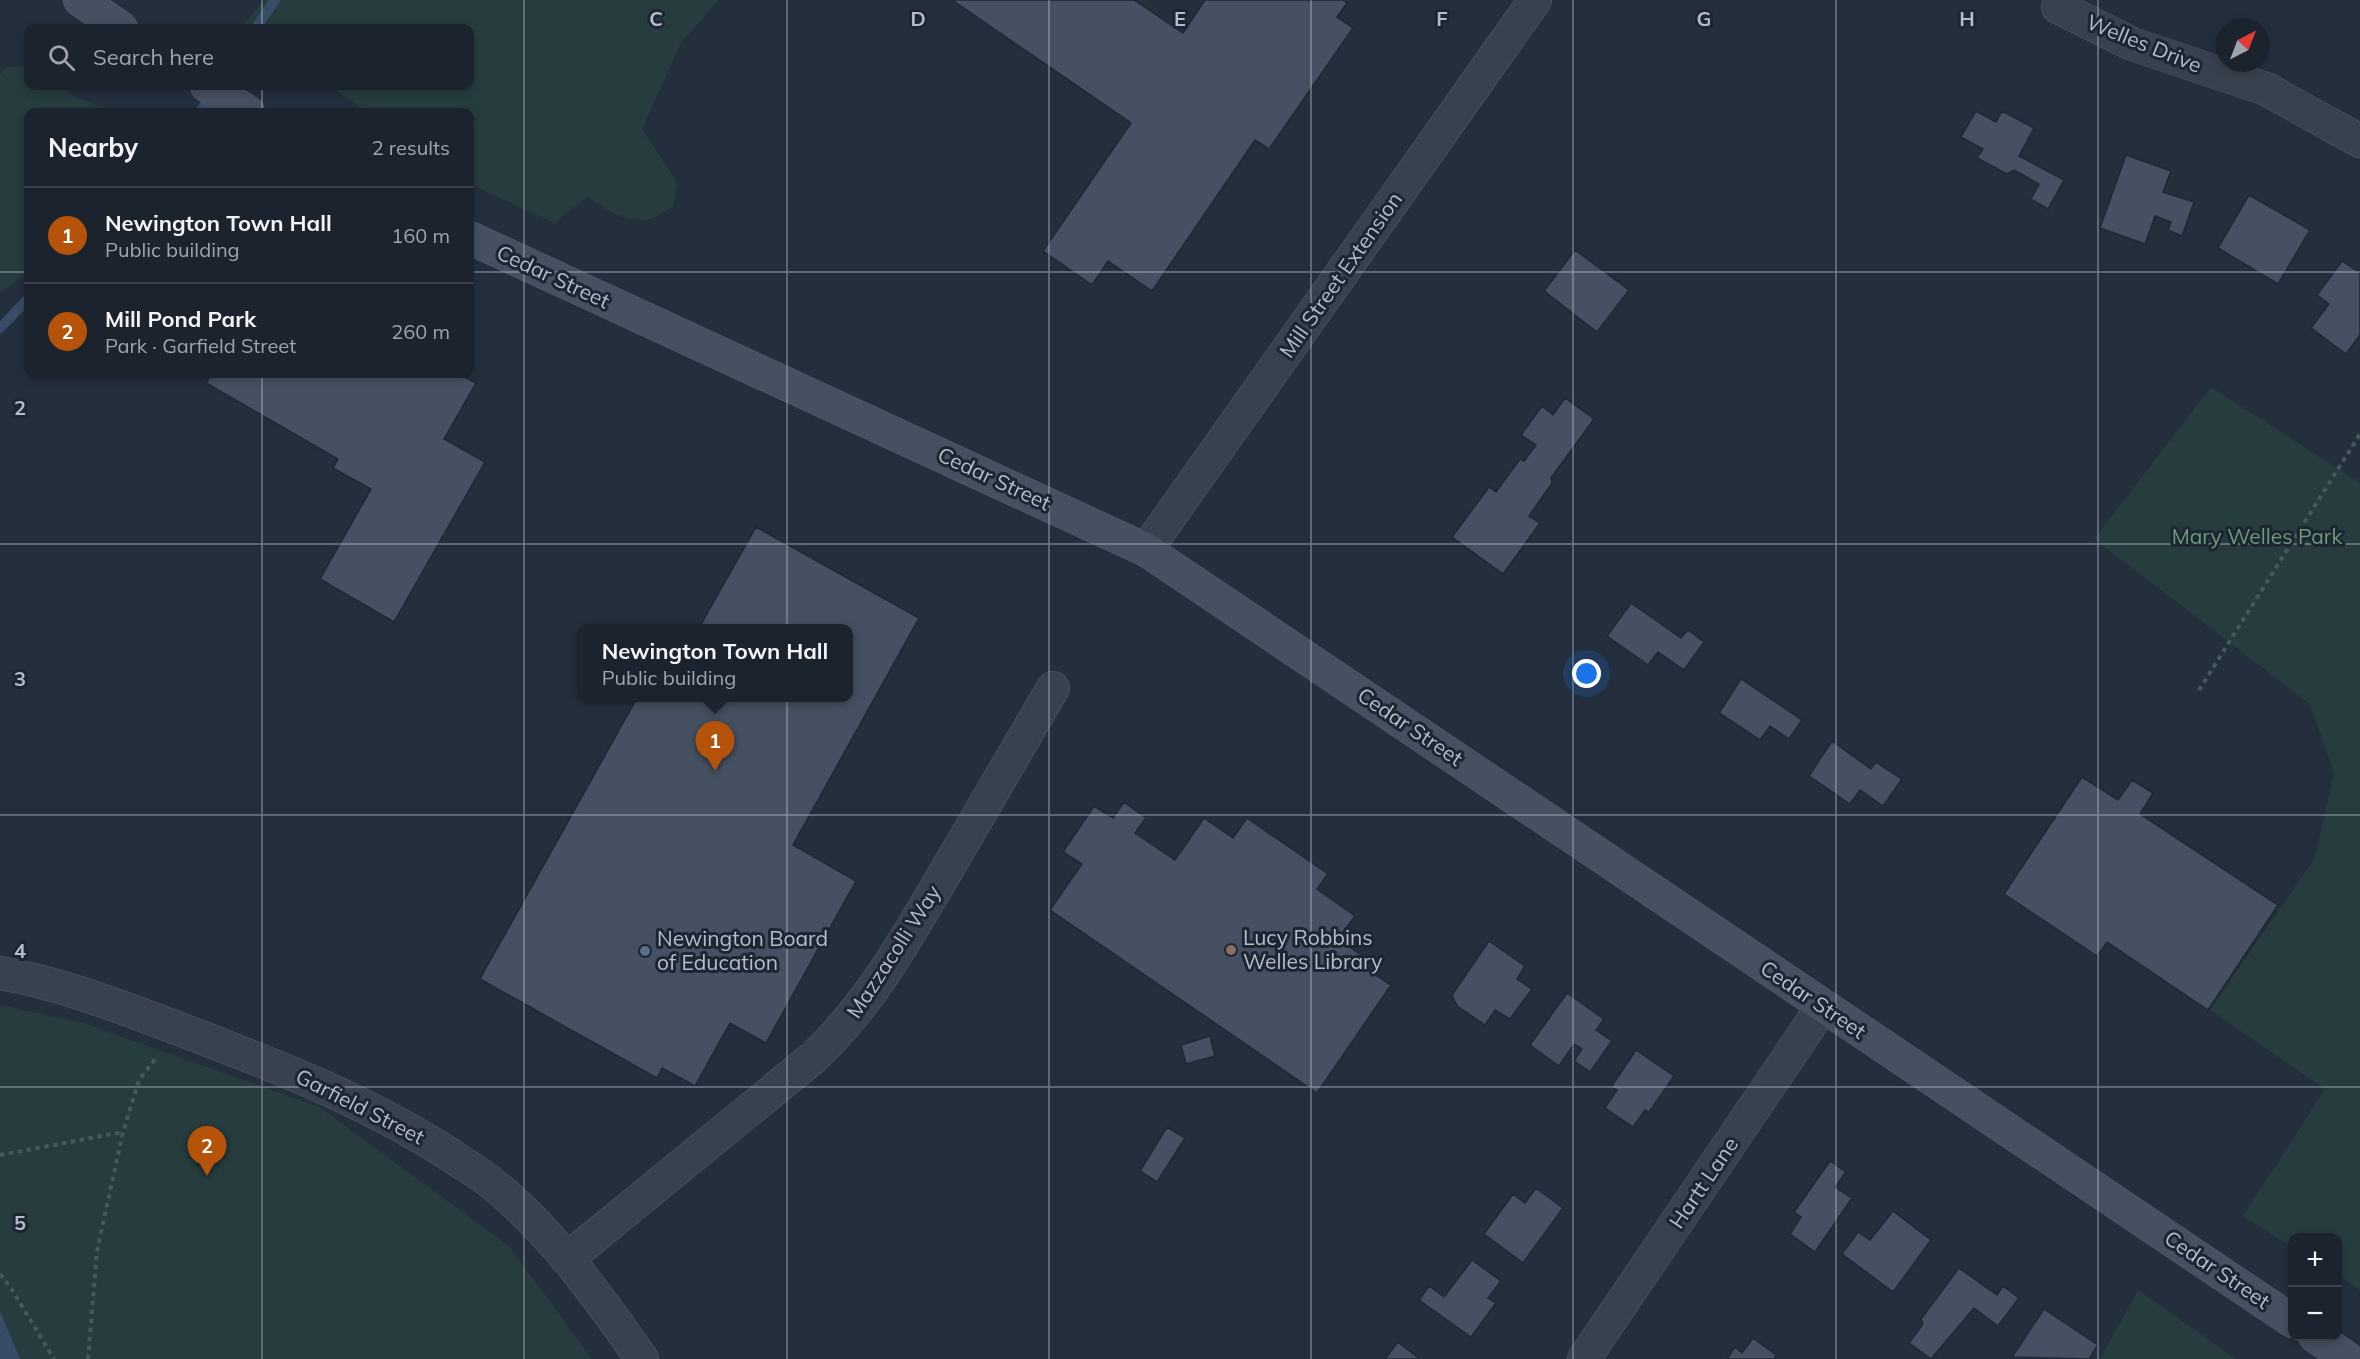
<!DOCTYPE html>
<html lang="en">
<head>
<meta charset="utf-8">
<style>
	body { margin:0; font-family:Mulish,sans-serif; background:#242b36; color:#f1f3f6 }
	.controls { position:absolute; right:18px; bottom:18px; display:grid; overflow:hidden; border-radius:12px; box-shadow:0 3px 9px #0003 }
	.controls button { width:54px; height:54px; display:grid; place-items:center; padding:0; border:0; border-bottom:2px solid #39404a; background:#1b232e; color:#f1f3f6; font:30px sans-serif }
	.compass { position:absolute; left:2216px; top:18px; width:54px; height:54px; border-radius:50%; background:#1b232e; box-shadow:0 3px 9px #0003; rotate:42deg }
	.you { position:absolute; left:1587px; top:674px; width:21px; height:21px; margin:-15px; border:4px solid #fff; border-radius:50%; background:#1a73e8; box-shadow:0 0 0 9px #1a73e833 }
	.badge { display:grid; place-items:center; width:39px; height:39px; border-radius:50%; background:#b45309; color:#fff; font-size:20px; font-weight:700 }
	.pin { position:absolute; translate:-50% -50px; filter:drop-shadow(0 2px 3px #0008) }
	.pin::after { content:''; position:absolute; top:32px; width:21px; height:18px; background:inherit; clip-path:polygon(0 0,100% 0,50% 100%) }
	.popup { position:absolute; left:577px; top:624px; width:276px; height:78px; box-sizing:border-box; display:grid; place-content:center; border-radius:12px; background:#1b232e; filter:drop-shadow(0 2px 4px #0005); font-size:20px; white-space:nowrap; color:#a0a4aa }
	.popup b { font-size:22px; color:#f1f3f6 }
	.popup::after { content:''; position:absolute; left:50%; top:100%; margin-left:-12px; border:12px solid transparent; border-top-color:#1b232e }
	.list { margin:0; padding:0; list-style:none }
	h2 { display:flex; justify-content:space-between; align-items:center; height:78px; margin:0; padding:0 24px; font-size:26px }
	h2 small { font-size:20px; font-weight:400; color:#a0a4aa }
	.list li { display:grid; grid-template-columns:39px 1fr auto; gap:18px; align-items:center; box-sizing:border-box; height:96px; padding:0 24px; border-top:2px solid #39404a }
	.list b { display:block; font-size:22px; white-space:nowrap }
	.list p { margin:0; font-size:20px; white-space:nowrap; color:#a0a4aa }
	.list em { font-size:20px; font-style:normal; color:#a0a4aa }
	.icon { flex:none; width:33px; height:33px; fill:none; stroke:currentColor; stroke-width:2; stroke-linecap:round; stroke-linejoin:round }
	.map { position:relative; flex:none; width:2360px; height:1359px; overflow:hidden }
	.search { position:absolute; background:#1b232e; box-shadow:0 3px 9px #0003; left:24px; top:24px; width:450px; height:66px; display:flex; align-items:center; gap:15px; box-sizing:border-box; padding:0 21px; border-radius:12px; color:#a0a4aa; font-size:22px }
	.panel { position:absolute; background:#1b232e; box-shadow:0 3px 9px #0003; left:24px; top:108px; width:450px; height:270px; border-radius:12px }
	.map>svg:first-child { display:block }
	.green { fill:#263c3f }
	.water { fill:#394c67 }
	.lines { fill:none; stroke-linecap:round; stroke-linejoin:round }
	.stream { stroke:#394c67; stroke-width:10 }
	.building { fill:#455162; stroke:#1f2835; stroke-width:1.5 }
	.minor-casing { stroke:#565f6c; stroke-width:34 }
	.tertiary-casing { stroke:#565f6c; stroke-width:34 }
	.secondary-casing { stroke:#565f6c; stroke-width:34 }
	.path { stroke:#44595c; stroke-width:4; stroke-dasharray:4.5 4.5; stroke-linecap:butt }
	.minor { stroke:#38414e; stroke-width:33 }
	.tertiary { stroke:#38414e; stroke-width:33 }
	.secondary { stroke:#465061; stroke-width:33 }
	.grid { fill:none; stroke:#b4bcc9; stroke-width:1.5; stroke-opacity:0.55 }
	.education-dot { fill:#8d6e63; stroke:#1d2633; stroke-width:2 }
	.service-dot { fill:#5c6f8a; stroke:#1d2633; stroke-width:2 }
	.labels { text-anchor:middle; stroke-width:6; stroke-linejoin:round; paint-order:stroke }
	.street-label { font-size:21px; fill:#b4bcc9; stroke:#1d2633 }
	.park-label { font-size:21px; fill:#6b9a76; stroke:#1d2633 }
	.poi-label { font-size:21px; fill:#b4bcc9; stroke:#1d2633; text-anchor:start }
	.grid-label { font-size:20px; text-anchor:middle; font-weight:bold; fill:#b4bcc9; stroke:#1d2633; stroke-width:6; stroke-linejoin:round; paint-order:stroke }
</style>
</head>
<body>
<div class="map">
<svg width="2360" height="1359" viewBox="0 0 2360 1359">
	<rect width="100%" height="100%" fill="#242f3e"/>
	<path class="green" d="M264,0H719L682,41L642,129L677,182L673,207C666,210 658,217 651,219C628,224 604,210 588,196L554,223L476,187L470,183V112H368L330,86H470V28H248L243,25Z
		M7,67H28V86H59L75,97L115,112H28V272L0,293V74Z
		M2211,387L2360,483V1290L2338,1275V1238H2292V1247L2243,1216L2325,1089L2210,1010L2315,858L2334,773L2310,704L2094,539Z
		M0,1005L83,1023L319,1107L509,1246L592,1359H0Z
		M2138,1290L2236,1359H2100Z"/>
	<path class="water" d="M0,1311L20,1359H0Z"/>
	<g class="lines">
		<path class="stream" d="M256,28L275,0
			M200,112L213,93
			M0,328L28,299"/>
	</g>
	<path class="building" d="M952,0H1134L1183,33L1205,0H1343L1347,3L1337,17L1353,28L1269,149L1255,140L1152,291L1108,261L1092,285L1043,251L1131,123Z
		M1976,111L1996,122L2002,111L2034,128L2019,156L2064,180L2048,209L2031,199L2039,184L2014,170L2007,174L1977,158L1983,149L1961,137Z
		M2126,155L2171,171L2163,192L2194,202L2182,236L2168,230L2171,222L2155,216L2145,244L2100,228Z
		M2249,195L2310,230L2278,284L2218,248Z
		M1575,250L1629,290L1597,332L1544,291Z
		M2342,261L2360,273V335L2346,354L2311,328L2329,304L2317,295Z
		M212,374H459L476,383L444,439L485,462L394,622L320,579L371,489L333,468L338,459L206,383Z
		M1565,398L1594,419L1551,478L1552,483L1529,516L1540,523L1503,574L1452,537L1489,487L1496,492L1520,459L1524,461L1536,445L1521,435L1542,406L1553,415Z
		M756,527L919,618L793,845L856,881L766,1043L730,1023L695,1086L662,1068L657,1078L480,979L637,698H849V628H699Z
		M1631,603L1681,638L1688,630L1704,642L1684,670L1658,652L1648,665L1607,636Z
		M1741,679L1802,720L1789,739L1770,726L1760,740L1719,713Z
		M1832,741L1871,769L1876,762L1902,779L1883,806L1860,790L1850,804L1809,776Z
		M2082,777L2118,800L2132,780L2153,793L2140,814L2278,905L2208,1010L2107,942L2097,956L2004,894Z
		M1124,802L1146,818L1135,833L1175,860L1204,818L1233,838L1247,818L1328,874L1317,889L1355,916L1338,939L1370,961L1365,968L1391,985L1317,1093L1050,910L1082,864L1063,852L1094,806L1113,818Z
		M1489,941L1525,966L1517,979L1532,989L1510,1019L1495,1010L1485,1025L1457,1006L1452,995Z
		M1567,993L1604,1019L1596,1030L1612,1041L1590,1072L1574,1061L1582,1049L1574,1044L1559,1066L1530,1045Z
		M1210,1036L1215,1056L1186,1064L1181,1045Z
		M1636,1050L1674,1076L1649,1112L1645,1110L1633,1127L1605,1108L1617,1090L1611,1087Z
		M1167,1127L1185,1138L1157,1182L1140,1171Z
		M1830,1161L1846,1172L1835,1187L1852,1198L1815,1252L1790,1234L1801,1217L1794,1212Z
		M1536,1188L1563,1208L1523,1263L1484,1234L1513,1194L1525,1203Z
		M1893,1211L1931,1240L1893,1292L1842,1254L1858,1232L1870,1240Z
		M1472,1260L1501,1281L1488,1298L1496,1303L1471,1337L1419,1300L1429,1286L1444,1297Z
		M1959,1268L1997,1295L2003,1286L2019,1298L1998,1326L1974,1308L1931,1359L1909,1343L1923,1324L1921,1319Z
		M2044,1309L2098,1345L2089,1359L2012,1357Z
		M1753,1338L1776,1355L1774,1359H1727L1735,1347L1742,1353Z
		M1398,1342L1420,1359H1385Z"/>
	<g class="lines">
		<defs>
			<path id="minor" d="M2058,7L2132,44L2266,89L2360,141
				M1146,550L1535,0
				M567,1259L814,1057C870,1004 906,939 945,873C981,811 1017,750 1053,688
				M1584,1359L1823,1006"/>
			<path id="tertiary" d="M0,973C65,984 128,1010 190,1033C279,1067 363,1100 444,1151C459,1161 475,1170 489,1181C550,1229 598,1296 642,1359"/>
			<path id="secondary" d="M80,0L121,28
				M207,86L248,112
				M470,238L1146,550L2292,1321
				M2315,1336L2348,1359"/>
		</defs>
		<use href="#minor" class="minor-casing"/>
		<use href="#tertiary" class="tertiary-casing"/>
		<use href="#secondary" class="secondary-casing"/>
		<path class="path" d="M2199,690L2360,434
			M0,1155L123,1132
			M0,1274L11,1288L54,1359
			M88,1359L97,1251L123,1132L139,1080L155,1059"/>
		<use href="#minor" class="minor"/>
		<use href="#tertiary" class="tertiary"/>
		<use href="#secondary" class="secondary"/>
	</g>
	<path class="grid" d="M262,0V28M524,0V1359M787,0V1359M1049,0V1359M1311,0V1359M1573,0V1359M1836,0V1359M2098,0V1359M262,86V112M0,272H28M470,272H2360M262,374V1359M0,544H2360M0,815H2360M0,1087H2360"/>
	<circle class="education-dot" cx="1231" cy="950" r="6"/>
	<circle class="service-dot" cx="645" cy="951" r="6"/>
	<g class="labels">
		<g class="street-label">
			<text transform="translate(2144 44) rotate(22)" y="7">Welles Drive</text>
			<text transform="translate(1341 275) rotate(-55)" y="7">Mill Street Extension</text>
			<text transform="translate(553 277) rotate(25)" y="7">Cedar Street</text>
			<text transform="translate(994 479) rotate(25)" y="7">Cedar Street</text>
			<text transform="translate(1410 727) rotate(34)" y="7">Cedar Street</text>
			<text transform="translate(894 952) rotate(-57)" y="7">Mazzacolli Way</text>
			<text transform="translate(1813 1000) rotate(34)" y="7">Cedar Street</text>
			<text transform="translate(360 1107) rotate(27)" y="7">Garfield Street</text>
			<text transform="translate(1704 1183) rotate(-56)" y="7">Hartt Lane</text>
			<text transform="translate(2217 1270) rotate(34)" y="7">Cedar Street</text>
		</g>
		<g class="park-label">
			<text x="2257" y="544">Mary Welles Park</text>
		</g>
		<g class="poi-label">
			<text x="1243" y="945">Lucy Robbins<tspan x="1243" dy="24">Welles Library</tspan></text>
			<text x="657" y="946">Newington Board<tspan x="657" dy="24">of Education</tspan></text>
		</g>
	</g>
	<g class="grid-label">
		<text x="656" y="26">C</text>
		<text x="918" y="26">D</text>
		<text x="1180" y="26">E</text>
		<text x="1442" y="26">F</text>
		<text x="1704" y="26">G</text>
		<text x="1967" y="26">H</text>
		<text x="20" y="415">2</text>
		<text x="20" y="686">3</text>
		<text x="20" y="958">4</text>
		<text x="20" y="1230">5</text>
	</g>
</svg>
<div class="controls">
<button>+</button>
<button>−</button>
</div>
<svg class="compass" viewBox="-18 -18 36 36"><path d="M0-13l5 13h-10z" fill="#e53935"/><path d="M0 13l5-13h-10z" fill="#a0a4aa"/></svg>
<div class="you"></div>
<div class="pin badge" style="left:715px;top:771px">1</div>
<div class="popup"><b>Newington Town Hall</b>Public building</div>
<div class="pin badge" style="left:207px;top:1176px">2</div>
<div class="search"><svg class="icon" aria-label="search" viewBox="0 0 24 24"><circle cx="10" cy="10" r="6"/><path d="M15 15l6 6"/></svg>Search here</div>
<section class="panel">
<h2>Nearby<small>2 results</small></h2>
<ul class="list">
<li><span class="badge">1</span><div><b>Newington Town Hall</b><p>Public building</p></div><em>160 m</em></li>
<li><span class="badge">2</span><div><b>Mill Pond Park</b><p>Park · Garfield Street</p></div><em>260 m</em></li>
</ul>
</section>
</div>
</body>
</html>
